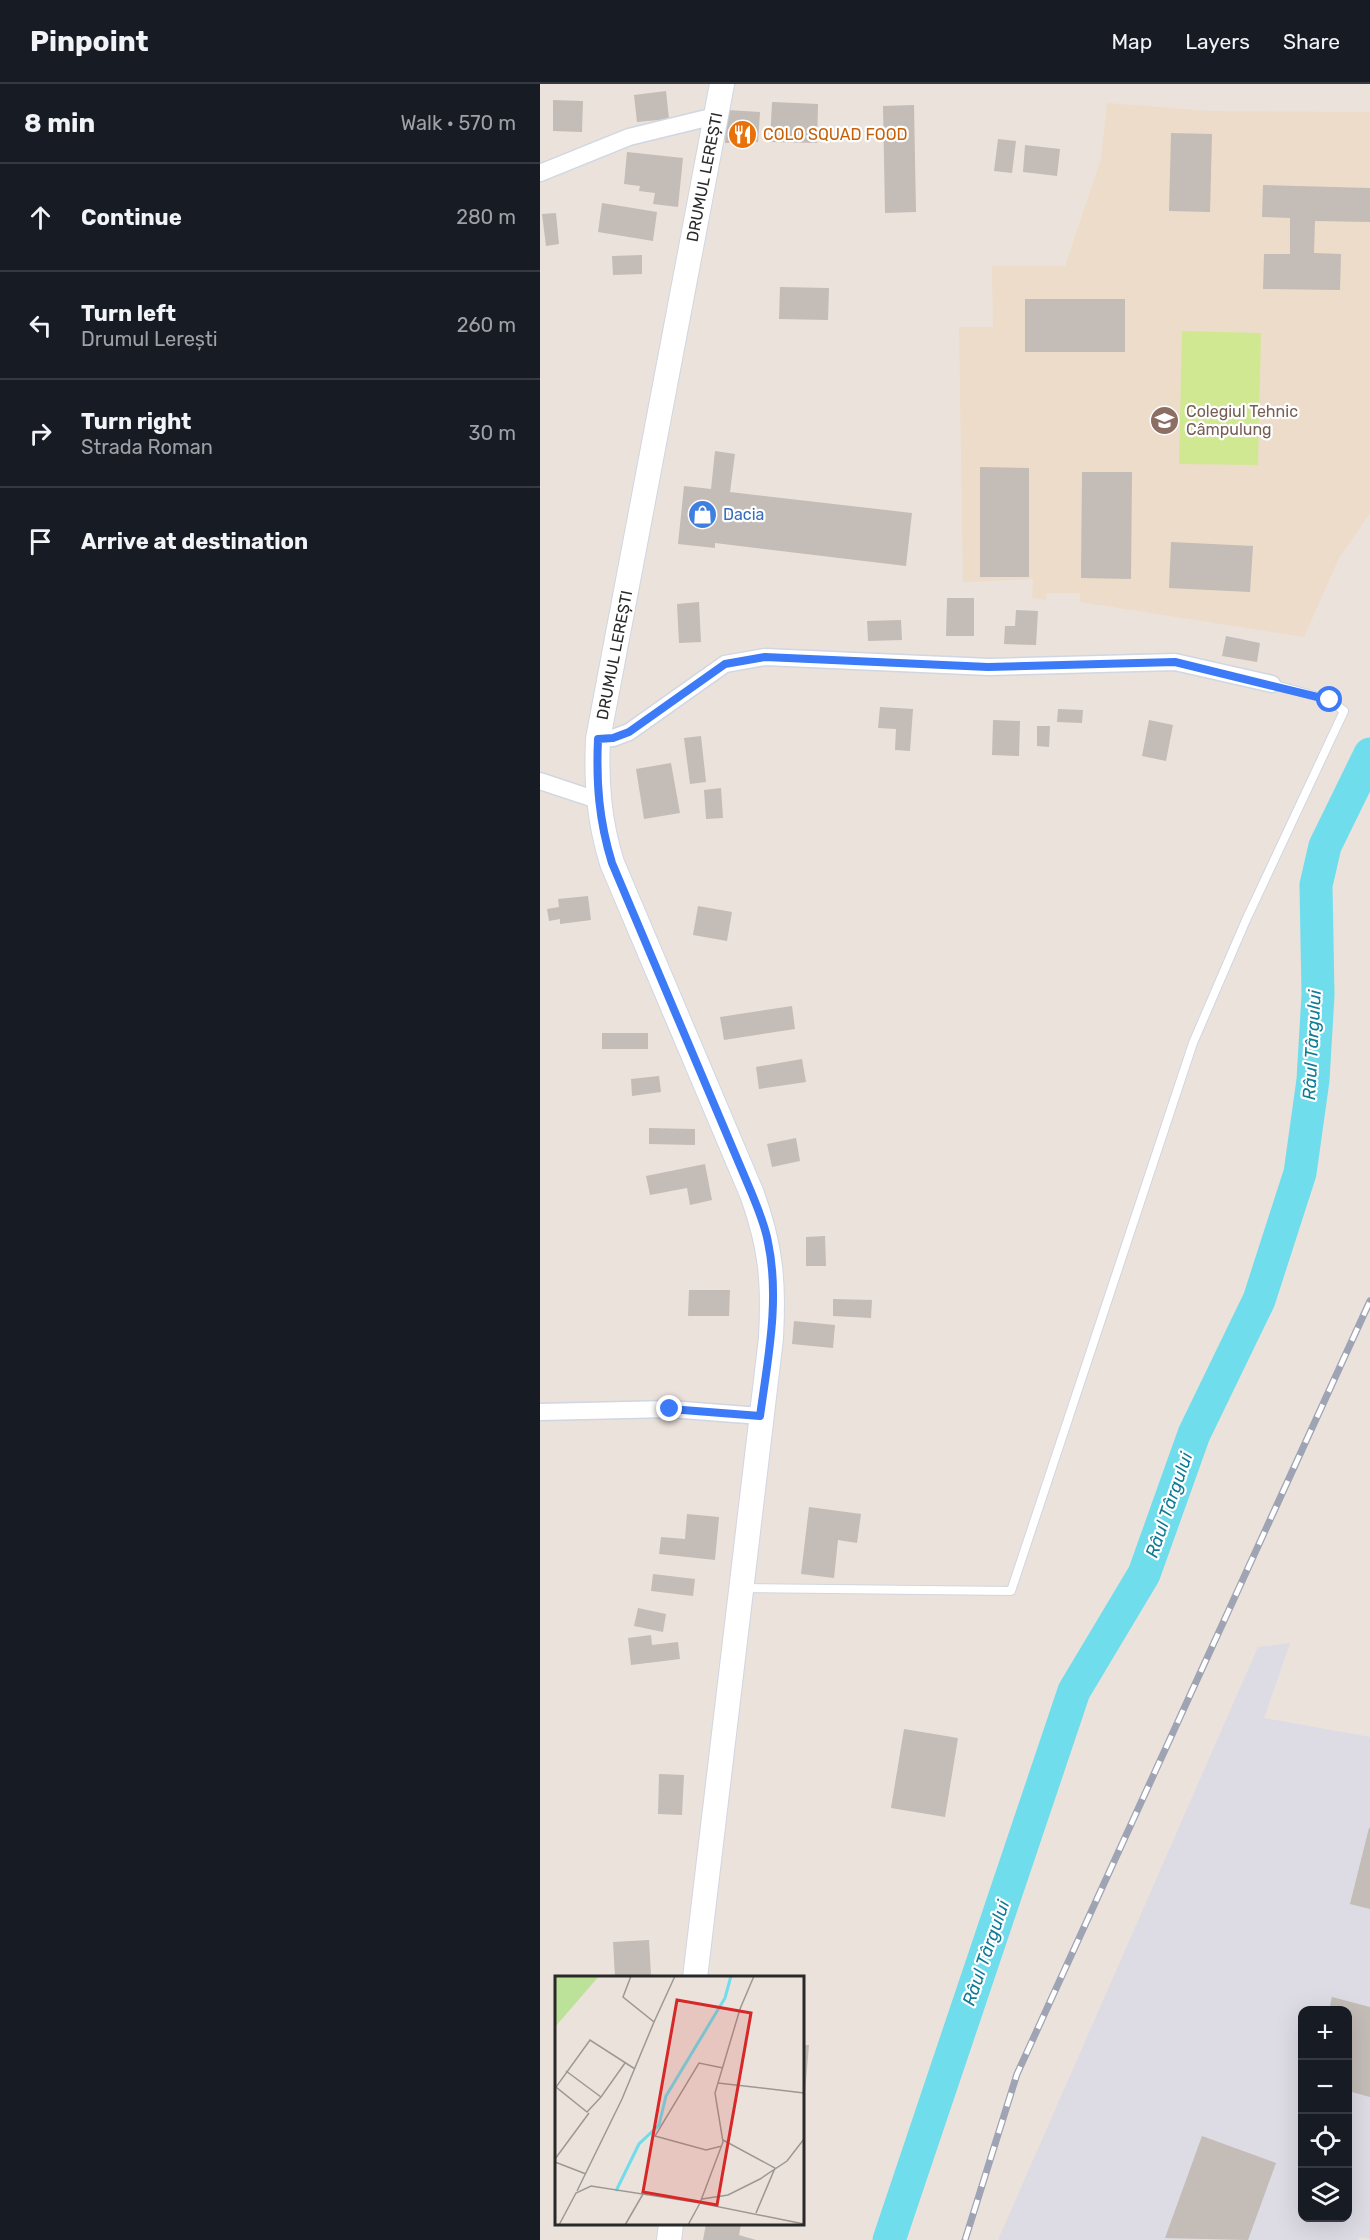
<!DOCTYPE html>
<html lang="en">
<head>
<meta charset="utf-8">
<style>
	body { margin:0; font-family:Rubik,sans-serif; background:#242831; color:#f1f3f6 }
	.controls { position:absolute; right:18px; bottom:18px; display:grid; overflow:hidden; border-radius:12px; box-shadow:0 6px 24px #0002 }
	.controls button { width:54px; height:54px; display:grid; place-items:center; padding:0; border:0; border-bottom:2px solid #363941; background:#171b24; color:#f1f3f6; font:30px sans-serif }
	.stop { position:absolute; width:18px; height:18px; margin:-14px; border:4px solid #3c7af7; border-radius:50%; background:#fff }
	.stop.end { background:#3c7af7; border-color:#fff; box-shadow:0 2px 6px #0008 }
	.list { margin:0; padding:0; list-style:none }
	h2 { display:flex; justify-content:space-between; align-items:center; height:78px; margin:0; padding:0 24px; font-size:26px }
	h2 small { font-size:20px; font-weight:400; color:#9ea1a6 }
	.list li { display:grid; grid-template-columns:39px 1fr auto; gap:18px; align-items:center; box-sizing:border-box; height:108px; padding:0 24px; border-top:2px solid #363941 }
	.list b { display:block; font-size:22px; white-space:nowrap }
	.list p { margin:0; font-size:20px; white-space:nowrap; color:#9ea1a6 }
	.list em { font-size:20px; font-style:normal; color:#9ea1a6 }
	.icon { flex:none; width:33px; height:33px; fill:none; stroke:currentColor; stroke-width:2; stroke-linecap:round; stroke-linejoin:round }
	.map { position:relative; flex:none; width:830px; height:2156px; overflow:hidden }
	header { display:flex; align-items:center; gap:36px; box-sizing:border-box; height:84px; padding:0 30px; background:#171b24; border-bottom:2px solid #363941 }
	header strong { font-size:28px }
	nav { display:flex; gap:33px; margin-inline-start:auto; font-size:21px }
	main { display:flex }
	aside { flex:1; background:#171b24 }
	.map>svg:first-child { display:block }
	.industrial { fill:#dddbe3; fill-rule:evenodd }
	.education { fill:#eddcca }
	.pitch { fill:#d1e893 }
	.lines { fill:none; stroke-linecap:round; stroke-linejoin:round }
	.river { stroke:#6fddec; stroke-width:33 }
	.building { fill:#c3bcb7 }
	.lane-casing { stroke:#d0d6e2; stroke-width:10 }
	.street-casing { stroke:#d0d6e2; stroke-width:19 }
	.secondary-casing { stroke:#d0d6e2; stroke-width:26 }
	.lane { stroke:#fff; stroke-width:8 }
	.street { stroke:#fff; stroke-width:16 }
	.secondary { stroke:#fff; stroke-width:24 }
	.rail-casing { stroke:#9ea4b3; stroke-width:7 }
	.rail { stroke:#fff; stroke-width:4.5; stroke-dasharray:14; stroke-linecap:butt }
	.route { stroke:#3c7af7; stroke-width:8 }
	.labels { text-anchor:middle; stroke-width:4.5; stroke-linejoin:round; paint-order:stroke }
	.food-label { font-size:16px; fill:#c56008; stroke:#fff; text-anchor:start }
	.street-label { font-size:16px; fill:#292929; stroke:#fff }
	.education-label { font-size:16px; fill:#785e54; stroke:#fff; text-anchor:start }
	.shop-label { font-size:16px; fill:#366cbe; stroke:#fff; text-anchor:start }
	.water-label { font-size:18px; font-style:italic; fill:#0f7c97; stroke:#fff }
	.inset-river { fill:none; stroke:#6fddec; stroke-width:3 }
	.inset-road { fill:none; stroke:#9d9894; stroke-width:1.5 }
	.view { fill:#d62828; fill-opacity:0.15; stroke:#d62828; stroke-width:3 }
	.inset-edge { fill:none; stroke:#292929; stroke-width:3 }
</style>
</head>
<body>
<header>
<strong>Pinpoint</strong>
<nav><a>Map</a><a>Layers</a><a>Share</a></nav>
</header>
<main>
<aside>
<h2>8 min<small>Walk · 570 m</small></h2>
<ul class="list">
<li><svg class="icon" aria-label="ahead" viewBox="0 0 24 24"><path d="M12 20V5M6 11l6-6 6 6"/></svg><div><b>Continue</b></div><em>280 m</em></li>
<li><svg class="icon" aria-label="left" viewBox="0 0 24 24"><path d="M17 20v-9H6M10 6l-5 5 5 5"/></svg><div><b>Turn left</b><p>Drumul Lerești</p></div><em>260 m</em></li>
<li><svg class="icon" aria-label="right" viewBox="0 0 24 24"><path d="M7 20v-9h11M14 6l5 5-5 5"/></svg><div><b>Turn right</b><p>Strada Roman</p></div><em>30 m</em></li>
<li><svg class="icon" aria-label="arrive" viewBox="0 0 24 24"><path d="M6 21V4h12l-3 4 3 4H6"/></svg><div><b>Arrive at destination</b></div></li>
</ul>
</aside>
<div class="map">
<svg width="830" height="2156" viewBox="0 0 830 2156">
	<rect width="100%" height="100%" fill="#ebe2db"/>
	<path class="industrial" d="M750,1559L724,1634L830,1653V2155L819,2153L818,2156H458L718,1563ZM762,1926H808V2134H762Z"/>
	<path class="education" d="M567,19L670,27L830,28V429L799,474L764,553L540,518V509H507L506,516L492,514L493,495L423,498L419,243H453L452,182H525L561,75Z"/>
	<path class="pitch" d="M642,247L721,249L718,381L639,380Z"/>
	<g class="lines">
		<path class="river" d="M349,2156L534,1607L604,1490L654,1350L719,1216L760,1089L773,996L778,911L776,801L785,762L830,670"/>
	</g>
	<path class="building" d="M126,7L129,35L97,38L94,11Z
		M13,16L43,17L42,48L13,47Z
		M232,18L278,20L277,59L230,58Z
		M374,21L376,128L345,129L343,22Z
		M187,26L220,28L218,58L185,59Z
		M631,49L672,50L670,128L629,127Z
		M458,55L476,57L472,89L454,87Z
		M485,61L520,65L517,92L483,88Z
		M87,68L143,74L138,123L113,120L115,109L99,107L100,102L84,100Z
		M723,101L830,104V138L775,137L774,169L801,170L800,206L723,205L724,170H750V134L722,133Z
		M62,119L117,128L113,157L58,148Z
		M16,129L19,160L6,162L2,130Z
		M102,171V190L73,191L72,172Z
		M240,203L289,204L288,236L239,235Z
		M485,215H585V268H485Z
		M175,367L195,370L190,408L372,429L366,482L175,459V464L138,460L144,402L171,405Z
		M440,383L489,384V493H440Z
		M542,388H592L591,495L541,494Z
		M631,458L713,462L710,508L629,504Z
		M407,514H434V552H406Z
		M159,518L161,558L139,559L137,520Z
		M476,526L498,527L496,561L464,560L465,542H475Z
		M361,536L362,556L328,557L327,537Z
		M686,552L720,559L717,578L682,572Z
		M340,623L373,625L370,667L355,666L356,645L338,644Z
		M518,625L543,626L542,639L517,638Z
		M453,636L480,637L479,672L452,671Z
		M609,636L633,641L626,677L602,672Z
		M497,642H510L509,663L497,662Z
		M161,652L166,698L150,700L144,654Z
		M131,679L140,729L104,735L96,685Z
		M181,704L183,734L166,735L164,706Z
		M48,812L51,836L20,840V835L9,837L7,825L19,823L18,815Z
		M158,822L192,828L187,857L153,851Z
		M252,922L255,945L184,956L180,933Z
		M62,949H108V965H62Z
		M262,975L266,998L219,1005L216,983Z
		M119,992L121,1008L92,1012L91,995Z
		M109,1044L155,1045V1061L109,1060Z
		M256,1054L260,1077L232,1083L227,1060Z
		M165,1080L172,1116L150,1121L147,1104L110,1111L106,1092Z
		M285,1152L286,1182H266V1153Z
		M149,1206H190L189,1232H148Z
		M293,1215L332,1216L331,1234L293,1232Z
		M254,1237L295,1241L293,1264L252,1260Z
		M269,1423L321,1430L317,1459L298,1456L294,1494L261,1490Z
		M147,1430L179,1433L175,1476L119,1470L121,1453L145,1455Z
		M113,1490L155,1495L153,1512L111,1507Z
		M98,1524L126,1530L123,1548L94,1542Z
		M111,1551L112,1561L138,1558L140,1575L91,1581L88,1554Z
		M364,1645L418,1654L405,1733L351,1724Z
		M119,1690L144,1691L142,1731L118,1730Z
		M829,1744H830V1825L810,1820Z
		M109,1856L111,1891L75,1893L73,1858Z
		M792,1913L830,1923V2013L808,2007L810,1993L808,1992V1926H789Z
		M262,1961H269L265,2008H262Z
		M662,2052L736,2079L708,2156L625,2154Z
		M166,2140H201L199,2151L216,2156H163Z"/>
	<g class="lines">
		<defs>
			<path id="lane" d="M203,1504L471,1507L653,959L706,836L804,627L790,616L732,600"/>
			<path id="street" d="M0,89L89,53L175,32
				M58,655L73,654L89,648L185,580L225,573L449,583L635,578L732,600
				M0,697L57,716
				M0,1328L130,1325L220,1332"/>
			<path id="secondary" d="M155,1894L231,1254C234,1197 231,1163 212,1110L72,779C59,737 56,699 58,655L182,0
				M129,2156L131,2140"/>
		</defs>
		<use href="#lane" class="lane-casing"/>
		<use href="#street" class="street-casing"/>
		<use href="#secondary" class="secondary-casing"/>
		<use href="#lane" class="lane"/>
		<use href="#street" class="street"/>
		<use href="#secondary" class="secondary"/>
		<defs>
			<path id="rail" d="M425,2156L477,1990L830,1217"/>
		</defs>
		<use href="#rail" class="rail-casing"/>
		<use href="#rail" class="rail"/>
	</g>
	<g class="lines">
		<path class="route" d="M130,1325L220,1332C228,1274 240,1215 228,1158C225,1141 218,1125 212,1110L72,779C59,737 56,699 58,655L73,654L89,648L185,580L225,573L448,583L635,578L790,616"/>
	</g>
	<defs>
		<symbol id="restaurant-disc" viewBox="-11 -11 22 22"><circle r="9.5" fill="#e8710a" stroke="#fff"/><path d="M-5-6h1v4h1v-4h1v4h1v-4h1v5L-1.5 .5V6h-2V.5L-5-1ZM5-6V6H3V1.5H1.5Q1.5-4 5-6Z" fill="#fff"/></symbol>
		<symbol id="school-disc" viewBox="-11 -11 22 22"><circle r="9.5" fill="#8d6e63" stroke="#fff"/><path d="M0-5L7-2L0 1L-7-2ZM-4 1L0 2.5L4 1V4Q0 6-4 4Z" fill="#fff"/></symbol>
		<symbol id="shop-disc" viewBox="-11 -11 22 22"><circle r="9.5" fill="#3f7fe0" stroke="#fff"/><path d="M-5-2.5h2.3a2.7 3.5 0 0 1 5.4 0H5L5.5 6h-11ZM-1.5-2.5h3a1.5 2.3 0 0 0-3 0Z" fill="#fff"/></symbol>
	</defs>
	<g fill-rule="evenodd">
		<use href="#restaurant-disc" x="186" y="34" width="33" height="33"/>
		<use href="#school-disc" x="608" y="320" width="33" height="33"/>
		<use href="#shop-disc" x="146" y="414" width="33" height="33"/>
	</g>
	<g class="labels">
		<g class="food-label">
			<text x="223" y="56">COLO SQUAD FOOD</text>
		</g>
		<g class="street-label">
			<text transform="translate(164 93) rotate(-79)" y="6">DRUMUL LEREȘTI</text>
			<text transform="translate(74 571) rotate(-79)" y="6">DRUMUL LEREȘTI</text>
		</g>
		<g class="education-label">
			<text x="646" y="333">Colegiul Tehnic<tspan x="646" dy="18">Câmpulung</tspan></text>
		</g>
		<g class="shop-label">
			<text x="183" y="436">Dacia</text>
		</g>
		<g class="water-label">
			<text transform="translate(772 961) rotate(-87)" y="6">Râul Târgului</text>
			<text transform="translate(629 1421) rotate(-71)" y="6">Râul Târgului</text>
			<text transform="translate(446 1869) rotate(-71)" y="6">Râul Târgului</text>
		</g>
	</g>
	<g transform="translate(15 1892)">
		<rect width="249" height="249" fill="#ebe2db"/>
		<path d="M0,0H44L0,51Z" fill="#bce198"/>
		<path class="inset-river" d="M61,215L84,168L104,149L111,120L170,22L176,0"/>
		<path class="inset-road" d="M99,46L120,0M11,95L46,121L70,87M163,107L249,117M46,121L32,136L1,111L35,64L80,93M168,164L220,192L201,237M167,170L151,174L100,160L144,87L168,92M0,183L34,137M0,186L31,198M22,215L67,123L99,46L68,21L76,0M147,223L173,219L205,203L232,185L249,163M4,249L21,217L36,210L145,227L168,166L160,117L185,33L199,0M70,249L88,218M133,249L145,227L249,248"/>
		<path class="view" d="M122,24L196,37L162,229L88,216Z"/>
		<rect width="249" height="249" class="inset-edge"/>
	</g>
</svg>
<div class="controls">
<button>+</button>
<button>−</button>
<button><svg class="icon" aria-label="locate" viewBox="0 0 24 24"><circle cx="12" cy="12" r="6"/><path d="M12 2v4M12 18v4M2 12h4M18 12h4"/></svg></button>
<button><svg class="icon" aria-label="layers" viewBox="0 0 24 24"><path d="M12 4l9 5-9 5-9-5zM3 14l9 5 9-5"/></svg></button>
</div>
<div class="stop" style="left:790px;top:616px"></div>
<div class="stop end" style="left:130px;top:1325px"></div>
</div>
</main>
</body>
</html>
